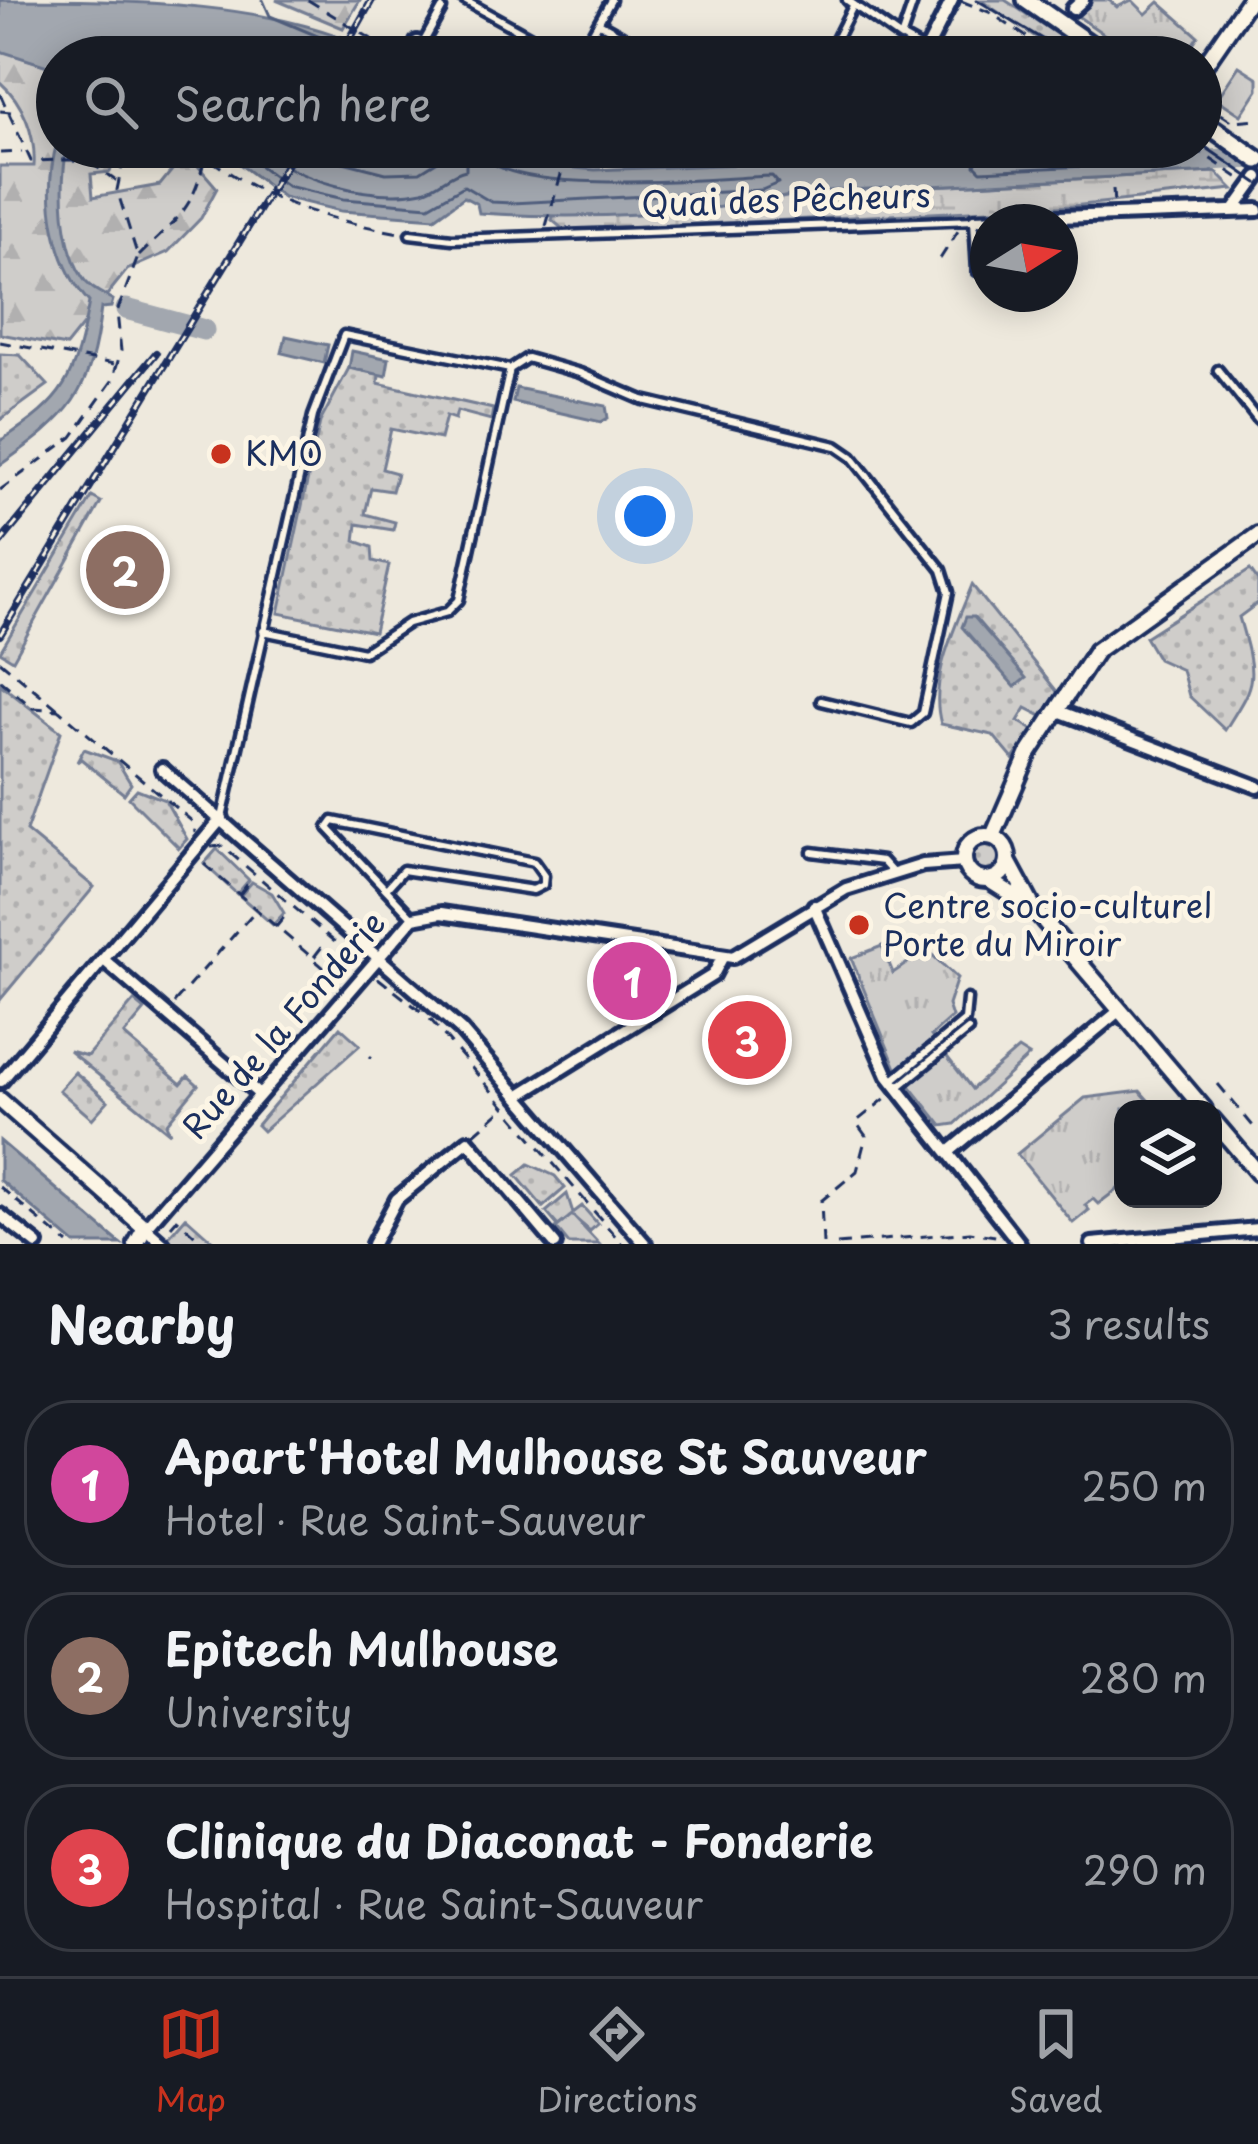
<!DOCTYPE html>
<html lang="en">
<head>
<meta charset="utf-8">
<style>
	body { margin:0; font-family:"Playpen Sans",sans-serif; background:#242831; color:#f1f3f6 }
	.controls { position:absolute; right:36px; bottom:36px; display:grid; overflow:hidden; border-radius:24px; box-shadow:0 6px 30px #0003 }
	.controls button { width:108px; height:108px; display:grid; place-items:center; padding:0; border:0; border-bottom:3px solid #363941; background:#171b24; color:#f1f3f6; font:60px sans-serif }
	.compass { position:absolute; left:970px; top:204px; width:108px; height:108px; border-radius:50%; background:#171b24; box-shadow:0 6px 30px #0003; rotate:79deg }
	.you { position:absolute; left:645px; top:516px; width:42px; height:42px; margin:-30px; border:9px solid #fff; border-radius:50%; background:#1a73e8; box-shadow:0 0 0 18px #1a73e833 }
	.badge { display:grid; place-items:center; width:78px; height:78px; border-radius:50%; background:#c8321e; color:#fff; font-size:39px; font-weight:700 }
	.pin { position:absolute; translate:-50% -50%; border:6px solid #fff; box-shadow:0 3px 12px #0006 }
	.list { margin:0; padding:0; list-style:none }
	h2 { display:flex; justify-content:space-between; align-items:center; height:156px; margin:0; padding:0 48px; font-size:51px }
	h2 small { font-size:39px; font-weight:400; color:#9ea1a6 }
	.list li { display:grid; grid-template-columns:78px 1fr auto; gap:36px; align-items:center; box-sizing:border-box; height:168px; margin:0 24px 24px; padding:0 24px; border:3px solid #363941; border-radius:48px }
	.list b { display:block; font-size:45px; white-space:nowrap }
	.list p { margin:0; font-size:39px; white-space:nowrap; color:#9ea1a6 }
	.list em { font-size:39px; font-style:normal; color:#9ea1a6 }
	.icon { flex:none; width:66px; height:66px; fill:none; stroke:currentColor; stroke-width:2; stroke-linecap:round; stroke-linejoin:round }
	.map { position:relative; flex:none; width:1258px; height:1244px; overflow:hidden }
	.search { position:absolute; background:#171b24; box-shadow:0 6px 30px #0003; left:36px; right:36px; top:36px; height:132px; display:flex; align-items:center; gap:30px; box-sizing:border-box; padding:0 42px; border-radius:66px; color:#9ea1a6; font-size:45px }
	.sheet { height:732px; background:#171b24 }
	nav { display:flex; justify-content:space-around; align-items:center; box-sizing:border-box; height:168px; border-top:3px solid #363941; background:#171b24; font-size:33px; color:#9ea1a6 }
	nav a { display:grid; justify-items:center; gap:6px }
	nav .on { color:#c8321e }
	.map>svg:first-child { display:block }
	.grass { fill:url(#grass-dots); stroke:#757e94; stroke-width:3 }
	.forest { fill:url(#forest-firs); stroke:#757e94; stroke-width:3 }
	.wetland { fill:url(#wetland-marsh); stroke:#757e94; stroke-width:3 }
	.park { fill:url(#park-tufts); stroke:#757e94; stroke-width:3 }
	.pitch { fill:#cfcdca; stroke:#757e94; stroke-width:3 }
	.water { fill:#a2a7af; stroke:#6c778f; stroke-width:3 }
	.lines { fill:none; stroke-linecap:round; stroke-linejoin:round }
	.shore { stroke:#515f7e; stroke-width:3 }
	.river { stroke:#a2a7af; stroke-width:21 }
	.service-casing { stroke:#1b2f5e; stroke-width:15 }
	.minor-casing { stroke:#1b2f5e; stroke-width:20 }
	.tertiary-casing { stroke:#1b2f5e; stroke-width:22 }
	.secondary-casing { stroke:#1b2f5e; stroke-width:24 }
	.path { stroke:#1b2f5e; stroke-width:3; stroke-dasharray:12 9; stroke-linecap:butt }
	.service { stroke:#fcf5e5; stroke-width:6 }
	.minor { stroke:#fcf5e5; stroke-width:10 }
	.tertiary { stroke:#fcf5e5; stroke-width:14 }
	.secondary { stroke:#fcf5e5; stroke-width:15 }
	.tram { stroke:#1b2f5e; stroke-width:3 }
	.rail-casing { stroke:#1b2f5e; stroke-width:8 }
	.rail { stroke:#fcf5e5; stroke-width:3; stroke-dasharray:9; stroke-linecap:butt }
	.poi-dot { fill:#c8321e; stroke:#fcf5e5; stroke-width:4.5 }
	.labels { text-anchor:middle; stroke-width:10; stroke-linejoin:round; paint-order:stroke }
	.street-label { font-size:33px; fill:#1b2f5e; stroke:#fcf5e5 }
	.poi-label { font-size:33px; fill:#1b2f5e; stroke:#fcf5e5; text-anchor:start }
</style>
</head>
<body>
<div class="map">
<svg width="1258" height="1244" viewBox="0 0 1258 1244">
	<defs>
		<pattern id="grass-dots" width="8" height="8" patternUnits="userSpaceOnUse" patternTransform="scale(3)"><rect width="8" height="8" fill="#cfcdca"/><path d="M2 2h.1M6 6h.1" fill="none" stroke="#b1b0b0" stroke-width="1.8" stroke-linecap="round"/></pattern>
		<pattern id="forest-firs" width="22" height="20" patternUnits="userSpaceOnUse" patternTransform="scale(3)"><rect width="22" height="20" fill="#cfcdca"/><path d="M5 1l3.5 6h-7zM16 11l3.5 6h-7z" fill="#b1b0b0"/></pattern>
		<pattern id="wetland-marsh" width="20" height="14" patternUnits="userSpaceOnUse" patternTransform="scale(3)"><rect width="20" height="14" fill="#cfcdca"/><path d="M1 5h8M5 5V1M11 12h8M15 12V8" fill="none" stroke="#b1b0b0"/></pattern>
		<pattern id="park-tufts" width="24" height="20" patternUnits="userSpaceOnUse" patternTransform="scale(3)"><rect width="24" height="20" fill="#cfcdca"/><path d="M3 7l-1-3M5 7V3M7 7l1-3M15 17l-1-3M17 17v-4M19 17l1-3" fill="none" stroke="#b1b0b0"/></pattern>
	</defs>
	<rect width="100%" height="100%" fill="#eee9dd"/>
	<filter id="ink" filterUnits="userSpaceOnUse"><feTurbulence type="fractalNoise" baseFrequency=".00833" numOctaves="2"/><feDisplacementMap in="SourceGraphic" scale="24" xChannelSelector="R" yChannelSelector="G"/><feConvolveMatrix kernelMatrix="1 2 1 2 8 2 1 2 1" color-interpolation-filters="sRGB"/></filter>
	<g filter="url(#ink)">
		<path class="grass" d="M980,0H1005L1092,57H1066Z
			M0,354L20,355L48,385L0,420Z
			M349,368L379,374L378,383L493,409L491,420L457,411L455,419L446,416L440,439L391,429L382,469L397,473L392,491L371,488L365,514L395,522L393,530L357,524L355,541L372,547L373,561L389,565L374,632L279,613L320,422Z
			M92,497L101,502L13,660L0,652Z
			M1250,570L1258,581V603L1239,617C1258,682 1255,682 1225,730L1189,696L1182,670L1158,659L1145,637Z
			M972,585L1059,694L1042,716L1026,708L1018,721L1033,730L1013,759L993,735L941,724C928,679 956,626 972,585Z
			M0,684L61,732L26,831L94,887L0,1000Z
			M84,749L117,761L131,784L124,794L81,759L77,762Z
			M137,789L165,800L187,839L179,848L129,798Z
			M971 858a15 15 0 1 1 30 0a15 15 0 1 1-30 0Z
			M217,849L249,880L237,894L204,864Z
			M252,882L272,893L284,913L273,925L240,896Z
			M134,1001L145,1010L124,1035L181,1084L188,1076L198,1085L166,1124L170,1133L69,1051L87,1056Z
			M340,1027L360,1045L263,1131L257,1125Z
			M75,1072L108,1101L92,1119L59,1090Z
			M529,1164L555,1176L565,1188L543,1207L516,1175Z
			M567,1194L573,1213L582,1206L598,1224L590,1231L572,1216L558,1226L546,1212Z
			M186,1217L216,1244L163,1243Z"/>
		<path class="forest" d="M276,0H360L343,28Z
			M0,50L57,69V147H119L110,172L91,174L93,197L160,185L181,159L198,166L217,188L201,218L168,252L127,270L66,346L0,334V166H34C36,135 23,102 0,82Z
			M573,147H1137L595,170L567,168Z"/>
		<path class="wetland" d="M1216,172L1233,189L1072,206L565,231L552,220L554,214L764,202L808,192Z"/>
		<path class="park" d="M1091,0H1109L1117,7L1132,0L1146,14L1159,2L1198,36L1184,57H1137L1076,15Z
			M882,946L893,973L922,953L931,954L957,978L948,1005L952,1017L931,1036L972,1089L1018,1049L1029,1056L955,1124L942,1126L896,1068L851,958Z
			M1140,1091L1156,1109H1123V1185L1098,1204L1093,1199L1085,1205L1089,1210L1073,1223L1017,1154L1085,1098Z
			M572,1215L599,1244H569L556,1228Z"/>
		<path class="pitch" d="M1239,66L1258,78V89L1241,115L1217,99Z"/>
		<path class="water" d="M0,0C125,0 282,0 386,57H57V69L0,51Z
			M57,143L67,147C60,185 61,245 83,278C89,288 103,294 113,300L111,307L101,308C91,395 70,416 0,465V441C67,398 74,380 89,302C53,262 42,195 57,143Z
			M217,147H488L505,161L595,170L1179,147L1216,172L808,192C709,215 581,220 479,213L477,204L464,197L435,218L341,211L283,197Z
			M286,336L328,345L324,363L282,353Z
			M352,351L389,359L386,376L349,368Z
			M516,388L606,406L608,418L601,422L513,402Z
			M966,617H974L1026,678L1015,687L962,627Z
			M0,1141L121,1244H75L0,1180Z"/>
		<g class="lines">
			<path class="shore" d="M263,0L270,16L367,57
				M235,147L287,186L344,199L429,206L464,186L491,202L512,203L762,190L778,183L772,176C726,177 487,201 481,147
				M258,147C295,180 373,202 423,191C439,187 449,173 466,170V147
				M285,147L386,173L420,172L446,156L448,147
				M982,147L975,165L981,171L1170,162L1174,147
				M997,147L1003,155L1157,147"/>
			<path class="river" d="M1176,161L1258,158
				M126,309L204,330"/>
			<defs>
				<path id="service" d="M464,0L567,57
					M847,0L901,38L914,0
					M601,24L645,49
					M903,38L926,51
					M423,43L442,9
					M579,57L611,0
					M827,57L853,6
					M410,234L452,239L974,220L977,271L988,270
					M1218,370L1258,420
					M263,631L364,652L408,623L447,612L459,600L510,369
					M222,818L313,416L344,335L510,369L527,358L580,373L643,400L836,446L852,457L942,570L949,592L923,713L911,723L821,701
					M812,852L882,861L892,872
					M387,888L403,870L533,890L543,885L544,876L534,862L333,821L328,828L413,918
					M892,1081L965,1020L967,999
					M897,1088L968,1030"/>
				<path id="minor" d="M1073,9L1083,0
					M417,42L441,57
					M645,49L657,57
					M923,57L952,0
					M1235,209L1258,177
					M974,220L1258,210
					M1056,710L1258,787
					M162,769L461,1030L645,1244
					M814,906L888,1076L1019,1243
					M104,960L259,1094
					M1,1081L222,818
					M518,1096L713,975L722,958
					M950,1151L1120,1010
					M0,1215L37,1244
					M163,1244L145,1228L413,918L441,913L733,957L846,889L923,865L964,862
					M373,1244L397,1199L468,1141L555,1244
					M1092,1244L1258,1229"/>
				<path id="tertiary" d="M1201,70L1249,0
					M964 858a22 22 0 1 1 44 0a22 22 0 1 1-44 0Z
					M993,836L1029,753L1096,651L1258,535
					M1008,861L1034,909L1204,1109
					M989,880L1030,906
					M0,1100L145,1228L136,1244
					M1213,1120L1258,1173"/>
				<path id="secondary" d="M1026,0L1108,57
					M1201,120L1258,160"/>
			</defs>
			<use href="#service" class="service-casing"/>
			<use href="#minor" class="minor-casing"/>
			<use href="#tertiary" class="tertiary-casing"/>
			<use href="#secondary" class="secondary-casing"/>
			<path class="path" d="M308,0L401,57
				M961,1L989,12L1057,57
				M0,94L31,161L101,159L152,147
				M0,111L11,112
				M1221,114L1232,121L1258,119
				M195,147C256,199 323,219 400,233
				M1193,147L1242,180
				M0,153L22,152
				M73,162L92,147
				M90,162L116,181
				M1113,189L1114,205
				M546,226L569,147
				M139,256C175,220 195,210 205,155L175,147
				M940,259L958,231
				M0,342L114,364
				M0,490L72,437L112,381L121,351L117,312L138,257L117,190L126,147
				M0,661L58,709
				M0,680L33,708L59,710L194,823L195,833
				M211,847L222,846L357,961
				M204,864L332,975
				M240,894L250,881
				M276,927L285,916
				M314,957L324,944
				M378,978L423,1013
				M174,1003L255,911
				M430,1019L622,1244
				M370,1058L372,1056
				M1218,1084L1258,1132
				M474,1134L503,1109
				M0,1187L68,1244
				M171,1226L177,1219L204,1244
				M823,1244L821,1201L857,1171L866,1136L856,1122L887,1097
				M837,1244L970,1232L1001,1237"/>
			<use href="#service" class="service"/>
			<use href="#minor" class="minor"/>
			<use href="#tertiary" class="tertiary"/>
			<use href="#secondary" class="secondary"/>
			<path class="tram" d="M977,0L1072,57
				M1201,144L1258,183"/>
			<defs>
				<path id="rail" d="M340,57L372,0
					M0,543L156,353
					M0,635L297,147"/>
			</defs>
			<use href="#rail" class="rail-casing"/>
			<use href="#rail" class="rail"/>
		</g>
	</g>
	<g class="poi-dot">
		<circle cx="221" cy="454" r="12"/>
		<circle cx="859" cy="925" r="12"/>
	</g>
	<g class="labels">
		<g class="street-label">
			<text transform="translate(786 200) rotate(-2)" y="12">Quai des Pêcheurs</text>
			<text transform="translate(284 1025) rotate(-49)" y="12">Rue de la Fonderie</text>
		</g>
		<g class="poi-label">
			<text x="245" y="466">KM0</text>
			<text x="883" y="918">Centre socio-culturel<tspan x="883" dy="38">Porte du Miroir</tspan></text>
		</g>
	</g>
</svg>
<div class="controls">
<button><svg class="icon" aria-label="layers" viewBox="0 0 24 24"><path d="M12 4l9 5-9 5-9-5zM3 14l9 5 9-5"/></svg></button>
</div>
<svg class="compass" viewBox="-18 -18 36 36"><path d="M0-13l5 13h-10z" fill="#e53935"/><path d="M0 13l5-13h-10z" fill="#9ea1a6"/></svg>
<div class="you"></div>
<div class="pin badge" style="left:632px;top:981px;background:#d1479c">1</div>
<div class="pin badge" style="left:125px;top:570px;background:#8d6e63">2</div>
<div class="pin badge" style="left:747px;top:1040px;background:#e0444e">3</div>
<div class="search"><svg class="icon" aria-label="search" viewBox="0 0 24 24"><circle cx="10" cy="10" r="6"/><path d="M15 15l6 6"/></svg>Search here</div>
</div>
<section class="sheet">
<h2>Nearby<small>3 results</small></h2>
<ul class="list">
<li><span class="badge" style="background:#d1479c">1</span><div><b>Apart'Hotel Mulhouse St Sauveur</b><p>Hotel · Rue Saint-Sauveur</p></div><em>250 m</em></li>
<li><span class="badge" style="background:#8d6e63">2</span><div><b>Epitech Mulhouse</b><p>University</p></div><em>280 m</em></li>
<li><span class="badge" style="background:#e0444e">3</span><div><b>Clinique du Diaconat - Fonderie</b><p>Hospital · Rue Saint-Sauveur</p></div><em>290 m</em></li>
</ul>
</section>
<nav>
<a class="on"><svg class="icon" aria-label="map" viewBox="0 0 24 24"><path d="M3 6l6-2 6 2 6-2v14l-6 2-6-2-6 2zM9 4v14M15 6v14"/></svg>Map</a>
<a><svg class="icon" aria-label="directions" viewBox="0 0 24 24"><path d="M12 3l9 9-9 9-9-9zM9 14v-3h6M13 9l2 2-2 2"/></svg>Directions</a>
<a><svg class="icon" aria-label="saved" viewBox="0 0 24 24"><path d="M7 4h10v16l-5-4-5 4z"/></svg>Saved</a>
</nav>
</body>
</html>
